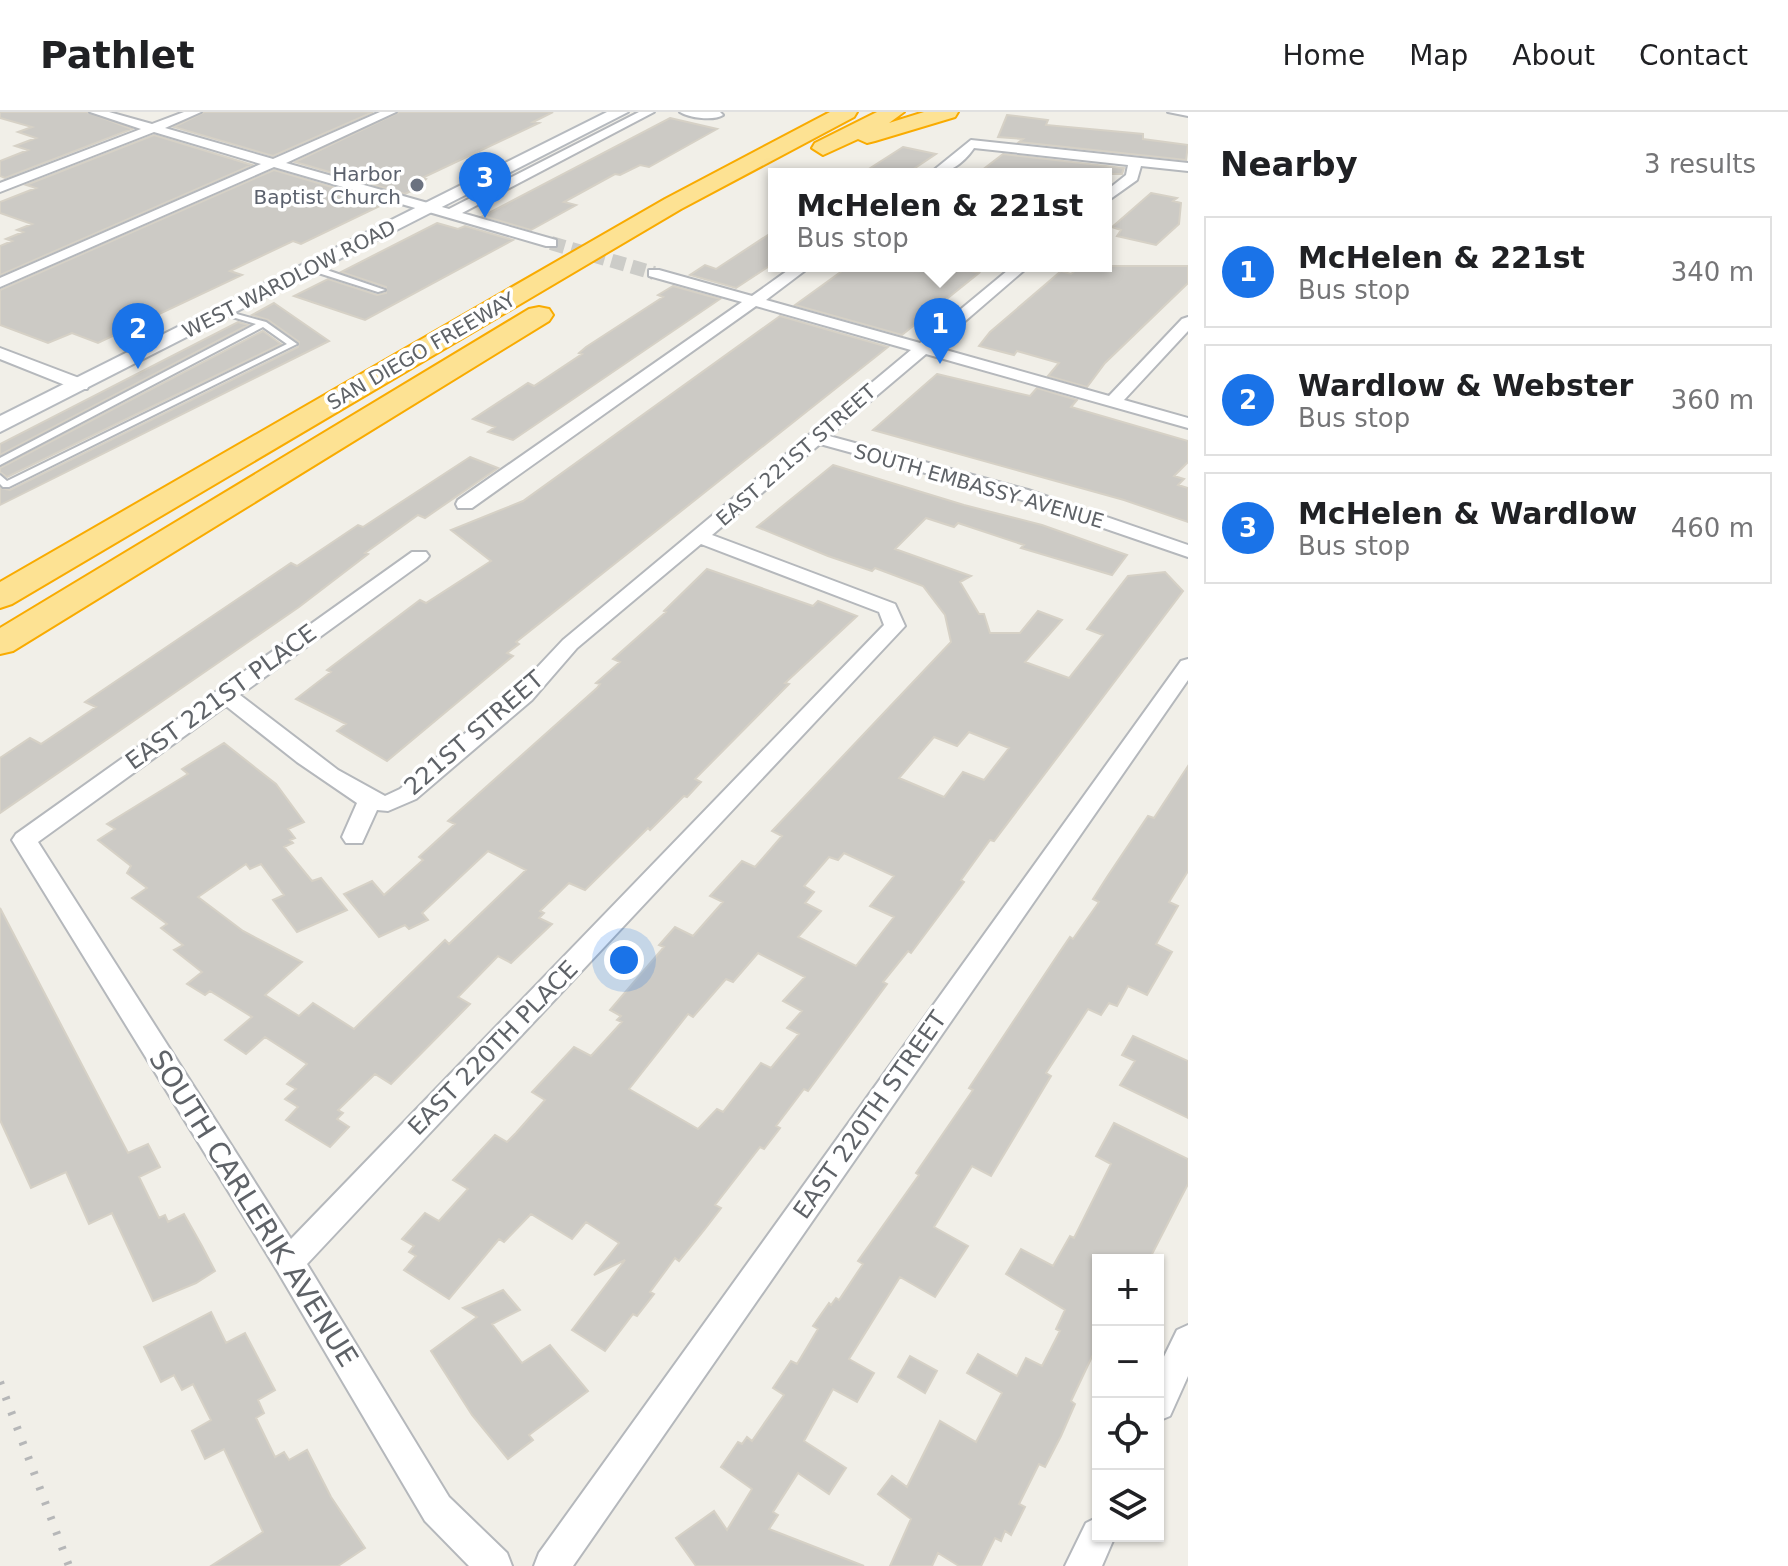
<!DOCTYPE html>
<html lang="en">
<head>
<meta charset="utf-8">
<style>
	body { margin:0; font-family:"DejaVu Sans",sans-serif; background:#f6f6f6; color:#202124 }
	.controls { position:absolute; right:24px; bottom:24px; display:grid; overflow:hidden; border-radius:0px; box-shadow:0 2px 6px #0004 }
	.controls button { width:72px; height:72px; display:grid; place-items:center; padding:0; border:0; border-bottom:2px solid #e0e0e0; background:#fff; color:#202124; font:40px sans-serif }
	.you { position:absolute; left:624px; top:848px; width:28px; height:28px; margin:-20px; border:6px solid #fff; border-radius:50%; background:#1a73e8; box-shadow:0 0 0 12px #1a73e833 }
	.badge { display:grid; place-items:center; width:52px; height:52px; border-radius:50%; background:#1a73e8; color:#fff; font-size:26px; font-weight:700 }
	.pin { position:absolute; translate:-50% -66px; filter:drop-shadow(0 2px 4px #0008) }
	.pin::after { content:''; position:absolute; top:42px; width:28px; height:24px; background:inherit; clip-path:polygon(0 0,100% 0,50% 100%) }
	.popup { position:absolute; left:768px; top:56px; width:344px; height:104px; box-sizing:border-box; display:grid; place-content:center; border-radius:0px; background:#fff; filter:drop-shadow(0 2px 6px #0005); font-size:26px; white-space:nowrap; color:#757577 }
	.popup b { font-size:30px; color:#202124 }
	.popup::after { content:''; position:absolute; left:50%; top:100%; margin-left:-16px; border:16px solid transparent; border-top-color:#fff }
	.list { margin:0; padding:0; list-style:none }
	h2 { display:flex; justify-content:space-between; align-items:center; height:104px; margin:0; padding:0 32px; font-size:34px }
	h2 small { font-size:26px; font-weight:400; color:#757577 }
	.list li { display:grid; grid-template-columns:52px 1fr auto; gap:24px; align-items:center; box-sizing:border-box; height:112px; margin:0 16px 16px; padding:0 16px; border:2px solid #e0e0e0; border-radius:0px }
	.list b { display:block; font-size:30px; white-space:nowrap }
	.list p { margin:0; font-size:26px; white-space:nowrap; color:#757577 }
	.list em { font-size:26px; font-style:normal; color:#757577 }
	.icon { flex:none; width:44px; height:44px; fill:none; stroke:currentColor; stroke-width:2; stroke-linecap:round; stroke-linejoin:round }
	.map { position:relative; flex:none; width:1188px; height:1454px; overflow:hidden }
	header { display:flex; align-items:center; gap:48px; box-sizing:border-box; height:112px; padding:0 40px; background:#fff; border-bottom:2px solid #e0e0e0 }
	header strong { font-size:38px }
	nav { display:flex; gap:44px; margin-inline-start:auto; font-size:28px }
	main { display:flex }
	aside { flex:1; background:#fff }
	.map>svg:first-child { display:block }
	.building { fill:#cccac5; stroke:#d6d1c6; stroke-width:2; fill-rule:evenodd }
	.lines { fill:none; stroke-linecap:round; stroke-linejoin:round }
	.street-tunnel { stroke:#ccccc8; stroke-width:14; stroke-dasharray:14 7; stroke-linecap:butt }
	.lane-casing { stroke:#b5b8bc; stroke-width:4 }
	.street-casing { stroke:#b5b8bc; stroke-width:4 }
	.secondary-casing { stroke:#b6babf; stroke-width:4 }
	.highway-casing { stroke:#f9ab00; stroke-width:4 }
	.lane { fill:#fff; fill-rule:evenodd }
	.street { fill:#fff; fill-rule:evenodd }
	.secondary { fill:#fff; fill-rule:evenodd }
	.highway { fill:#fde293; fill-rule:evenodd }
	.rail { stroke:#b6b7b8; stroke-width:8; stroke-dasharray:3 13; stroke-linecap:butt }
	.worship-dot { fill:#6b7280; stroke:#fff; stroke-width:3 }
	.labels { text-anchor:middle; stroke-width:7; stroke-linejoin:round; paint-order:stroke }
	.far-worship-label { font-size:20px; fill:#5b616d; stroke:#fff; text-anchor:end }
	.far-street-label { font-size:20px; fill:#5f6368; stroke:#fff }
	.street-label { font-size:24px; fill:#5f6368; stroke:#fff }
	.near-street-label { font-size:28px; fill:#5f6368; stroke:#fff }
</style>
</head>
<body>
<header>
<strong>Pathlet</strong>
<nav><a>Home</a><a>Map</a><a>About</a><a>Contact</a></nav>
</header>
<main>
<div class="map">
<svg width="1188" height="1454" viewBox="0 0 1188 1454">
	<rect width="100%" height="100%" fill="#f1efe8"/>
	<path class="building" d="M0,0H87L132,17L5,66L0,64V49L28,38L15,34L36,26L18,20L32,15L0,6Z
		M204,0H373L273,44L174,15Z
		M399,0H553L533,10L539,11L422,66L426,67L421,72L424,73L405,82L295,50Z
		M1007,3L1048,8L1046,13L1143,22V27L1188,33L1186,48L1019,30L1023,27L998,25Z
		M670,6L717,17L649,55L640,53L620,63L615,62L564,90L576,93L531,118L483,104Z
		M154,23L252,53L0,163V134L12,129L6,127L23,120L17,118L32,112L0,101V90L36,76L26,73Z
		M903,35L936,42L906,62H861Z
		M1003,42L1124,56L1122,62H977Z
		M274,58L386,91L301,132L293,129L230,159L242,163L98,231L72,221L48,231L0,213V178Z
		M1151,81L1177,86L1173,89L1181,91L1179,112L1156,133L1117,124L1121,118L1112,115Z
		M437,111L458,117L465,114L513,128L365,208L294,184L328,167L377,183L386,181V175L341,160Z
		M774,119V151L736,176L690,163L705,153L716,157Z
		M849,154H952L979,161L902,223L795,193Z
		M1081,154H1188V171L1105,251L1087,275L1048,264L1059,251L1017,239L1014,243L979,234L990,220L1061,159L1071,162Z
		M673,174L720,187L513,328L488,320L495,315L473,307L528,271L534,274L582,242L579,241L586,235L663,185L658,183Z
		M274,191L329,229L0,393V376L10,378L298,235L299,230L268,208L252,203Z
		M780,204L888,235L516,530L519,532L507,541L513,544L387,649L337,619L346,612L296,587L331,560L327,558L420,488L426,491L491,449L451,418L523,389Z
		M238,210L248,213L0,343V332Z
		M263,219L281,232L7,365L0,360V356Z
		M937,262L1030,284L1037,276L1077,288L1071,295L1188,329V350L1174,364L1184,367L1178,373L1188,376V410L1124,388L873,318Z
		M470,345L498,356L425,406L418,403L365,441L368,442L299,495L0,701V646L30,626L41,632L96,595L85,590L291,451L297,454L358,413L363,415Z
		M833,353L964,393L1042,413L1127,443L1112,463L1021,436L1024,433L958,411L954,415L926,406L895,437L971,464L960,470L979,502H984L990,521H1020L1038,499L1062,508L1025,550L1069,566L1103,523L1087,517L1128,464L1165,460L1183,479L994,729L990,728L961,768L964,770L911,841L908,839L883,870L887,872L808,979L804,977L776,1014L780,1016L764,1037L760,1035L715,1093L721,1096L705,1117L679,1149L675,1146L650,1180L654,1182L637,1204L633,1202L605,1239L572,1218L625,1148L594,1163L619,1131L586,1110L572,1127L531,1102L504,1130L499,1127L449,1187L404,1158L416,1144L409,1140L414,1134L402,1127L425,1101L439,1109L468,1077L453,1068L495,1023L507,1030L516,1021L545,988L532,980L574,935L591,944L622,910L617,908L621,904L610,898L664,835L659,833L675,815L693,824L723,790L710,784L742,749L755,755L782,724L772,719L951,530L945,503L923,474L875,456L872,459L828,444L757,415ZM969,620L1009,636L984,668L963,660L944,685L899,666L934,625L957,634ZM844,741L894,764L870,794L894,805L856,854L798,825L821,799L805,791L814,780L804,774L829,745L838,748ZM758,841L805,865L783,889L802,899L787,916L799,922L771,956L761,951L723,1000L717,997L698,1017L629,977L688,902L693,905L726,867L733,870Z
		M707,457L813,494L818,489L857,504L785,571L789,572L695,667L701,670L687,685L684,684L650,718L648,716L585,778L569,771L540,799L544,801L539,806L552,812L511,851L498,844L458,885L470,892L391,972L375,962L338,998L343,1001L337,1007L349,1015L330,1035L286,1008L298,995L285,987L296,977L287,972L307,952L265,925L246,942L225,928L252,905L210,879L205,883L187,872L202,860L174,838L183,833L161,816L167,812L132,786L147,776L127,761L131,754L98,728L115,717L107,712L188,662L182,657L224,631L276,672L304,710L288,717L295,726L290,728L293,731L284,735L312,769L321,766L347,798L297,820L273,788L284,783L261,752L250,757L246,752L198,785L243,819L302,850L265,883L299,904L313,891L354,917L445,828L449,832L526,758L488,739L422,801L428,808L409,817L405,813L379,825L344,782L372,769L384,783L423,748L419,745L455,712L448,709L597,576L600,572L596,571L620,550L613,547L666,500L664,499Z
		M1188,654V759L1169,790L1178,794L1156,832L1172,840L1147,883L1128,874L1117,894L1109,891L1101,903L1088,897L1046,961L1051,964L991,1064L972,1054L934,1115L968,1134L935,1185L900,1165L849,1247L874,1261L857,1290L833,1277L804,1329L846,1356L829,1382L798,1361L773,1400L778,1403L769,1417L864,1454H696L676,1426L714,1399L727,1418L752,1377L721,1355L738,1330L742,1332L747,1325L752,1329L784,1283L773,1276L791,1249L797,1252L818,1217L813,1214L829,1191L831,1193L836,1186L839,1188L863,1152L858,1149L919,1063L916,1061L973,978L969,976L1059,841L1070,825L1073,827L1099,790L1093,787L1107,765L1148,704L1154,706Z
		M0,796L128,1041L148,1032L160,1055L139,1065L159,1106L165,1103L168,1110L184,1102L202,1134L215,1159L196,1171L153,1189L112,1101L89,1112L66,1060L31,1076L0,1008Z
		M1133,924L1188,949V1006L1120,973L1135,949L1122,943Z
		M1114,1011L1188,1047V1072L1149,1148H1098V1232L1071,1289L1075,1292L1061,1324L1045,1355L1039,1352L1019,1392L1025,1395L1011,1423L1005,1419L1001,1429L995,1426L981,1454H959L938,1441L932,1454H890L911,1407L878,1382L892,1364L907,1375L940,1309L976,1330L1002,1281L967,1261L978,1242L1017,1264L1026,1246L1042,1254L1060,1219L1056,1217L1065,1198L1006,1162L1021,1137L1053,1154L1070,1124L1074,1126L1111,1052L1096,1044Z
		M503,1178L520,1198L492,1212L522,1251L550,1233L588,1279L529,1323L533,1328L508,1347L472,1303L431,1239L477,1205L463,1196Z
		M211,1200L226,1231L245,1221L275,1278L258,1288L264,1301L256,1306L275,1345L284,1340L289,1348L307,1338L331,1385L365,1436L338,1454H211L263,1420L224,1337L205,1347L192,1319L211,1308L193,1272L182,1278L174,1263L161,1270L144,1235Z
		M910,1244L937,1259L925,1281L898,1265Z"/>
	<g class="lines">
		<path class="street-tunnel" d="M551,131L654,161"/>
		<defs>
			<path id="lane" d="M1168,0H1188V4Z
				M309,154H315L385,178L378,180L309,158Z
				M222,198L266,210L297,232L9,375H3L0,372V363L7,369L287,232L263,215L0,353V346L256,212L222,202Z"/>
			<path id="street" d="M90,0H109L152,12L184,0H201L165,16L273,47L380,0H396L286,51L449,97L639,0H654L462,101L556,128V134H546L274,55L0,175V166L261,52L154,20L0,80V71L141,17Z
				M680,0H720L723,3C714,9 689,6 680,0Z
				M971,28L1188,51V59L1141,54L1137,68L1106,90V79L1126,63L1128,53L974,36C963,52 949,62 929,62Z
				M794,154H811L766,188L920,231L1013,154H1029L935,235L1109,284L1182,207L1188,205V219L1124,288L1188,306V316L926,242L829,324L1028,378L1188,433V445L1016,386L820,332L712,423L895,492L905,514L307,1152L449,1385L507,1441L512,1454H469L425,1409L278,1160L12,728L16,722L412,440H426L429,444L426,448L240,583L338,658L385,684L400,677L516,578L563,528L911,238L756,194L472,396H458L456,392L458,388L742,190L649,164V158H659L752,184ZM701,432L879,500L884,513L291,1127L38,730L226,594L297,650L357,691L342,725L346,731H362L377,698L388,699L416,687L532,588L577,536Z
				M0,236L87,269L89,273L87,277H75L0,247Z
				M1188,547V568L573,1454H534L539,1441L1181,549Z
				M1188,1213V1264L1170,1304L1158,1309V1257L1177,1218Z
				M1098,1405V1424H1115L1102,1454H1065L1086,1411Z"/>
			<path id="secondary" d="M607,0H628L0,320V304Z"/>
			<path id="highway" d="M830,0H857L854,5L681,97L12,492L0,496V470L665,87Z
				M877,0H904L889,11L924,0H958L955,5L875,29L867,31L858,27L823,43L812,36L815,31Z
				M539,195L549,197L553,203L549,209L13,539L0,542V516L529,197Z"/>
		</defs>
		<use href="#lane" class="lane-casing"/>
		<use href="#street" class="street-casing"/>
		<use href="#secondary" class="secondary-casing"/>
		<use href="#highway" class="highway-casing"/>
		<use href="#lane" class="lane"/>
		<use href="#street" class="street"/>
		<use href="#secondary" class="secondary"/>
		<use href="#highway" class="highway"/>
		<path class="rail" d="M0,1270L69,1454"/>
	</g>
	<circle class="worship-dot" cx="417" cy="73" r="8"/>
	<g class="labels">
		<g class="far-worship-label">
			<text x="401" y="69">Harbor<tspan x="401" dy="23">Baptist Church</tspan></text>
		</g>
		<g class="far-street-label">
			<text transform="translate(289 167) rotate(-27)" y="7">WEST WARDLOW ROAD</text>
			<text transform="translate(421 239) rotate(-30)" y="7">SAN DIEGO FREEWAY</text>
			<text transform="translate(796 343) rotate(-41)" y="7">EAST 221ST STREET</text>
			<text transform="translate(979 374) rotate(16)" y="7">SOUTH EMBASSY AVENUE</text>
		</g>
		<g class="street-label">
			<text transform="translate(221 585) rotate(-36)" y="8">EAST 221ST PLACE</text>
			<text transform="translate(474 621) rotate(-41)" y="8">221ST STREET</text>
			<text transform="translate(493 936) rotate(-46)" y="8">EAST 220TH PLACE</text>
			<text transform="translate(870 1003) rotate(-55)" y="8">EAST 220TH STREET</text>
		</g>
		<g class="near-street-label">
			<text transform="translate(254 1096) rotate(58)" y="10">SOUTH CARLERIK AVENUE</text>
		</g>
	</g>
</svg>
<div class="controls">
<button>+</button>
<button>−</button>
<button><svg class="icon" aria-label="locate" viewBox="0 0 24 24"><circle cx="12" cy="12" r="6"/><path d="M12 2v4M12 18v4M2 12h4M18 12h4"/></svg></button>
<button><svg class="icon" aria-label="layers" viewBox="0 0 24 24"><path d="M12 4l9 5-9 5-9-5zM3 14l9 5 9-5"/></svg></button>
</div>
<div class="you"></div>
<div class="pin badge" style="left:940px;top:252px">1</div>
<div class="popup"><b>McHelen &amp; 221st</b>Bus stop</div>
<div class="pin badge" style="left:138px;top:257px">2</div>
<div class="pin badge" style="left:485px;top:106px">3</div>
</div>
<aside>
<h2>Nearby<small>3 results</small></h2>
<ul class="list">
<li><span class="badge">1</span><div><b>McHelen &amp; 221st</b><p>Bus stop</p></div><em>340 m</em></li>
<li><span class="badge">2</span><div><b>Wardlow &amp; Webster</b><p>Bus stop</p></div><em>360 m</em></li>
<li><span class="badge">3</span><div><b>McHelen &amp; Wardlow</b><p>Bus stop</p></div><em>460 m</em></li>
</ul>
</aside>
</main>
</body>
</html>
